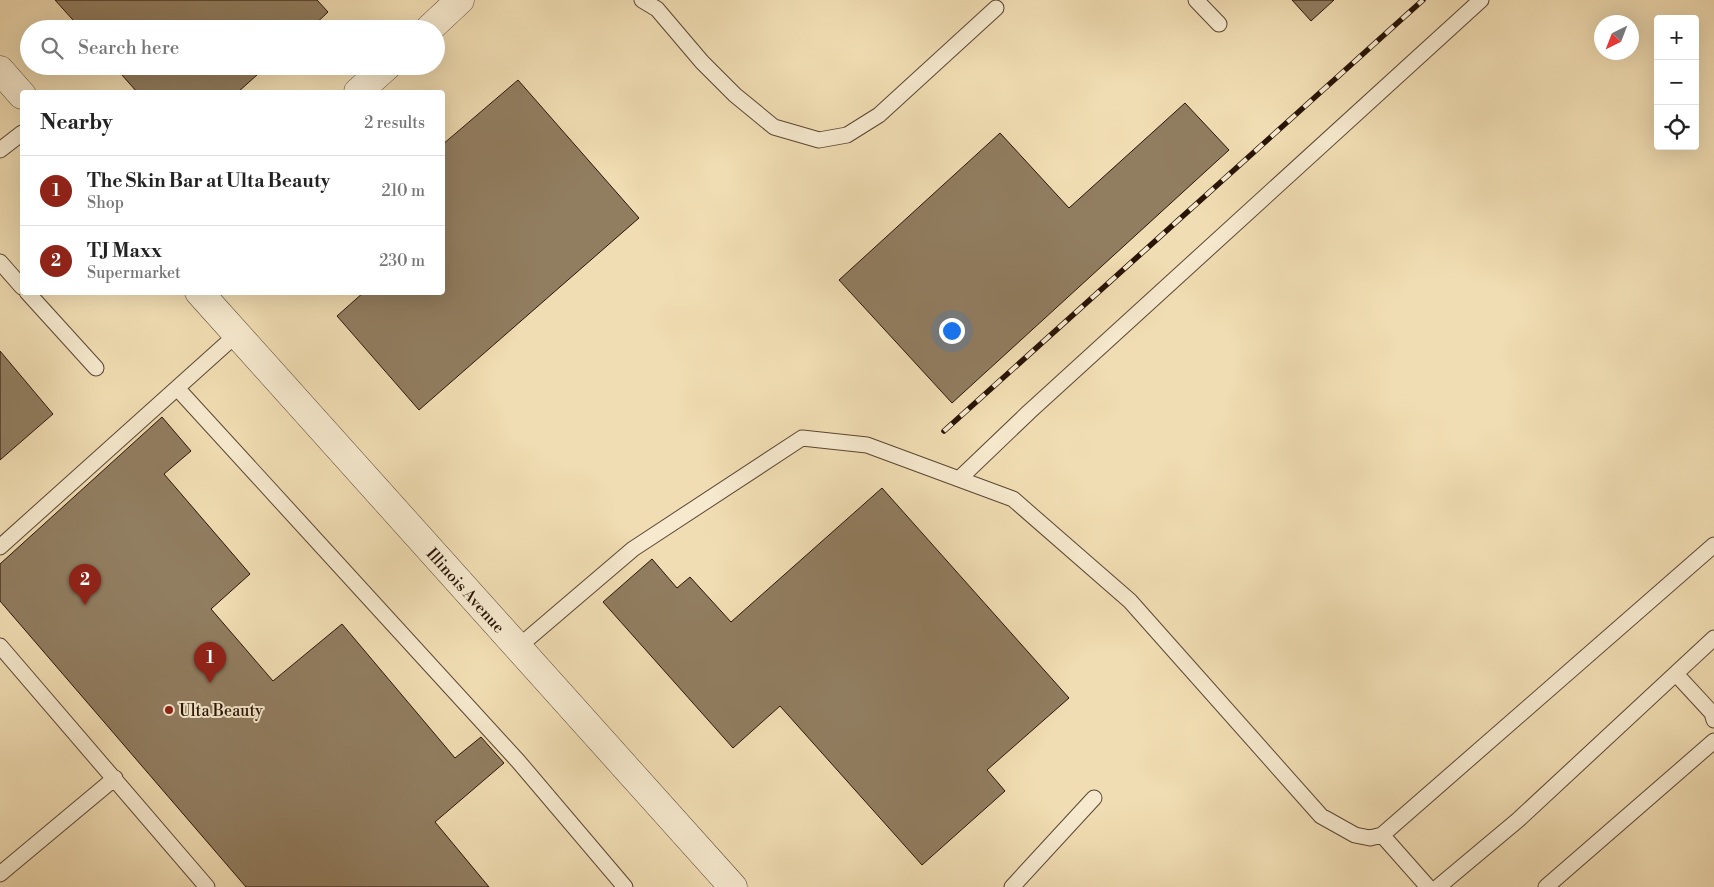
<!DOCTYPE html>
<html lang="en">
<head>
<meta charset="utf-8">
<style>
	body { margin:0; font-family:"Libre Bodoni",serif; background:#f6f6f6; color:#222 }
	.controls { position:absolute; right:15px; top:15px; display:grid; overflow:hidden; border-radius:5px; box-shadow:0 5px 20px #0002 }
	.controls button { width:45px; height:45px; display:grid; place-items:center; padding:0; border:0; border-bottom:1px solid #e0e0e0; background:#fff; color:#222; font:25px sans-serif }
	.compass { position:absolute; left:1594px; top:15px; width:45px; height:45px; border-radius:50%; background:#fff; box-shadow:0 5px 20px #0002; rotate:222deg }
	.you { position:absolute; left:951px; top:330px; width:18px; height:18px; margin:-12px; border:4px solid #fff; border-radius:50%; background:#1a73e8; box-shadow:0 0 0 8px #1a73e833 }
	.badge { display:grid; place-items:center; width:32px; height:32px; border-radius:50%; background:#8f2418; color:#fff; font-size:16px; font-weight:700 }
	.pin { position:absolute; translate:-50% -41px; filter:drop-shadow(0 1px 2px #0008) }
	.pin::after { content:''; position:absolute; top:26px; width:18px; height:15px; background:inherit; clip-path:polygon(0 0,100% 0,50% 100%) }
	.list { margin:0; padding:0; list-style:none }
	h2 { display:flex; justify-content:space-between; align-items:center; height:65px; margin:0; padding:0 20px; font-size:21px }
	h2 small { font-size:16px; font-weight:400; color:#767676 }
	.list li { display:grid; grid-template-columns:32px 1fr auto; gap:15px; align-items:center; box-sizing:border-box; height:70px; padding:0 20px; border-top:1px solid #e0e0e0 }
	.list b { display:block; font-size:19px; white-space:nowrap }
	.list p { margin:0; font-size:16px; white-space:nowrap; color:#767676 }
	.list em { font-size:16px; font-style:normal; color:#767676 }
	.icon { flex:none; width:28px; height:28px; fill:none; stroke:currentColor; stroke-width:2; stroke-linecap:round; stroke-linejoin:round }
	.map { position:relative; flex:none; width:1714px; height:887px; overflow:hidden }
	.search { position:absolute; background:#fff; box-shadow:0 5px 20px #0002; left:20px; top:20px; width:425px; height:55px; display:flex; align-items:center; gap:12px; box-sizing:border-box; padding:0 18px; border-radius:28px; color:#767676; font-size:19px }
	.panel { position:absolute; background:#fff; box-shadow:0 5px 20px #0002; left:20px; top:90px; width:425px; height:205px; border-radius:5px }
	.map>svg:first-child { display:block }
	.building { fill:#917d60; stroke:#291407 }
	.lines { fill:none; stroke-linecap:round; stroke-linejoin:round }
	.service-casing { stroke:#5b4632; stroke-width:17 }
	.minor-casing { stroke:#5b4632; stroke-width:29 }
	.service { stroke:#f6e9ce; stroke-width:15 }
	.minor { stroke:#f6e9ce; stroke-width:28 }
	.rail-casing { stroke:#291407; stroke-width:5.5 }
	.rail { stroke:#f6e9ce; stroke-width:4; stroke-dasharray:11; stroke-linecap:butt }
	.poi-dot { fill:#8f2418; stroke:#f6e9ce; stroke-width:2 }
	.labels { text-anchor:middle; stroke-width:4; stroke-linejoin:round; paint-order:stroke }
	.street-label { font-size:16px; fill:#291407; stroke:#f6e9ce }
	.poi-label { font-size:16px; fill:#291407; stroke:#f6e9ce; text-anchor:start }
</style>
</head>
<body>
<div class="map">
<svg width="1714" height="887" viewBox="0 0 1714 887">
	<rect width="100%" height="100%" fill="#f1ddb3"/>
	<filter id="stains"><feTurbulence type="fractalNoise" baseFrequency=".004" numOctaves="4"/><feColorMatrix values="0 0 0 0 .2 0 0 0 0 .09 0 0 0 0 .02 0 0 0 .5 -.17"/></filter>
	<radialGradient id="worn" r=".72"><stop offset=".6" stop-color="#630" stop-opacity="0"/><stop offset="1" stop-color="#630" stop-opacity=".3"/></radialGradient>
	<path class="building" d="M55,0H317L328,12L310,29H81Z
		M1292,0H1334L1311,21Z
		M114,66H267L238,92H137Z
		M518,80L639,218L419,410L337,316L364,292H442V145Z
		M1185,103L1229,150L952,403L839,280L1000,133L1069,208Z
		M0,351L53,414L0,460Z
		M162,417L191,451L164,474L250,574L211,609L273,681L342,624L455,758L481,737L504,763L435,822L489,887H246L0,601V564Z
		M882,488L1069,698L987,770L1005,791L922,865L780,706L733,748L603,602L652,559L677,588L690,577L731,622Z"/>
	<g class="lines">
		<defs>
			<path id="service" d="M642,0L657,9L702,62L735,95L774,127L819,140L847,135L879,115L996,8
				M1196,0L1219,24
				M0,150L22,133
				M0,262L22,287
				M27,292L96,368
				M177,388L518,761L625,887
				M959,479L1029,412L1481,0
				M0,547L236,335
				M0,646L207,887
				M517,648L633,549L802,438L867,445L1013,499L1130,601L1321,816L1355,835L1370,838L1382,835L1714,545
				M1676,674L1712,713L1714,720
				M1382,835L1428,887
				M0,874L115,778
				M1012,887L1094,798
				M1438,887L1518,820L1714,638
				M1546,887L1714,741"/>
			<path id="minor" d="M429,29L460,0
				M0,70L22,95
				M358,92L387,66
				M199,292L733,887"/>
		</defs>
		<use href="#service" class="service-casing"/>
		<use href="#minor" class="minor-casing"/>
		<use href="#service" class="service"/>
		<use href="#minor" class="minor"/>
		<defs>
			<path id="rail" d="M944,431L1423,0"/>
		</defs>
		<use href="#rail" class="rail-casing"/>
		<use href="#rail" class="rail"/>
	</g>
	<circle class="poi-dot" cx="169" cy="710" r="5"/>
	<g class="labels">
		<g class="street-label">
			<text transform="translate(466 590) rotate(48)" y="6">Illinois Avenue</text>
		</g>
		<g class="poi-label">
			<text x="179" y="716">Ulta Beauty</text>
		</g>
	</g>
	<rect width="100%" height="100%" filter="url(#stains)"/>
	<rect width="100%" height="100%" fill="url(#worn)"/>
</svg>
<div class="controls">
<button>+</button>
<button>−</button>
<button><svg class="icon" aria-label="locate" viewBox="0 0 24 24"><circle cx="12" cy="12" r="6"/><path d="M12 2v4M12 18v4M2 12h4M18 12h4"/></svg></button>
</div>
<svg class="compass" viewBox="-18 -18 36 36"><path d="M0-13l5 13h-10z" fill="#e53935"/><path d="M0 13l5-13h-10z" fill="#767676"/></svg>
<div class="you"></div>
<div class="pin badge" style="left:210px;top:683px">1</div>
<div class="pin badge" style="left:85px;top:605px">2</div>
<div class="search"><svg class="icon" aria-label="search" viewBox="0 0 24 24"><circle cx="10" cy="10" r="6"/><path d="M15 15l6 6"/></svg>Search here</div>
<section class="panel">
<h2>Nearby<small>2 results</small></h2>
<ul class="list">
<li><span class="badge">1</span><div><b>The Skin Bar at Ulta Beauty</b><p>Shop</p></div><em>210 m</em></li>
<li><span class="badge">2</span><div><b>TJ Maxx</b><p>Supermarket</p></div><em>230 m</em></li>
</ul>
</section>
</div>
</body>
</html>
